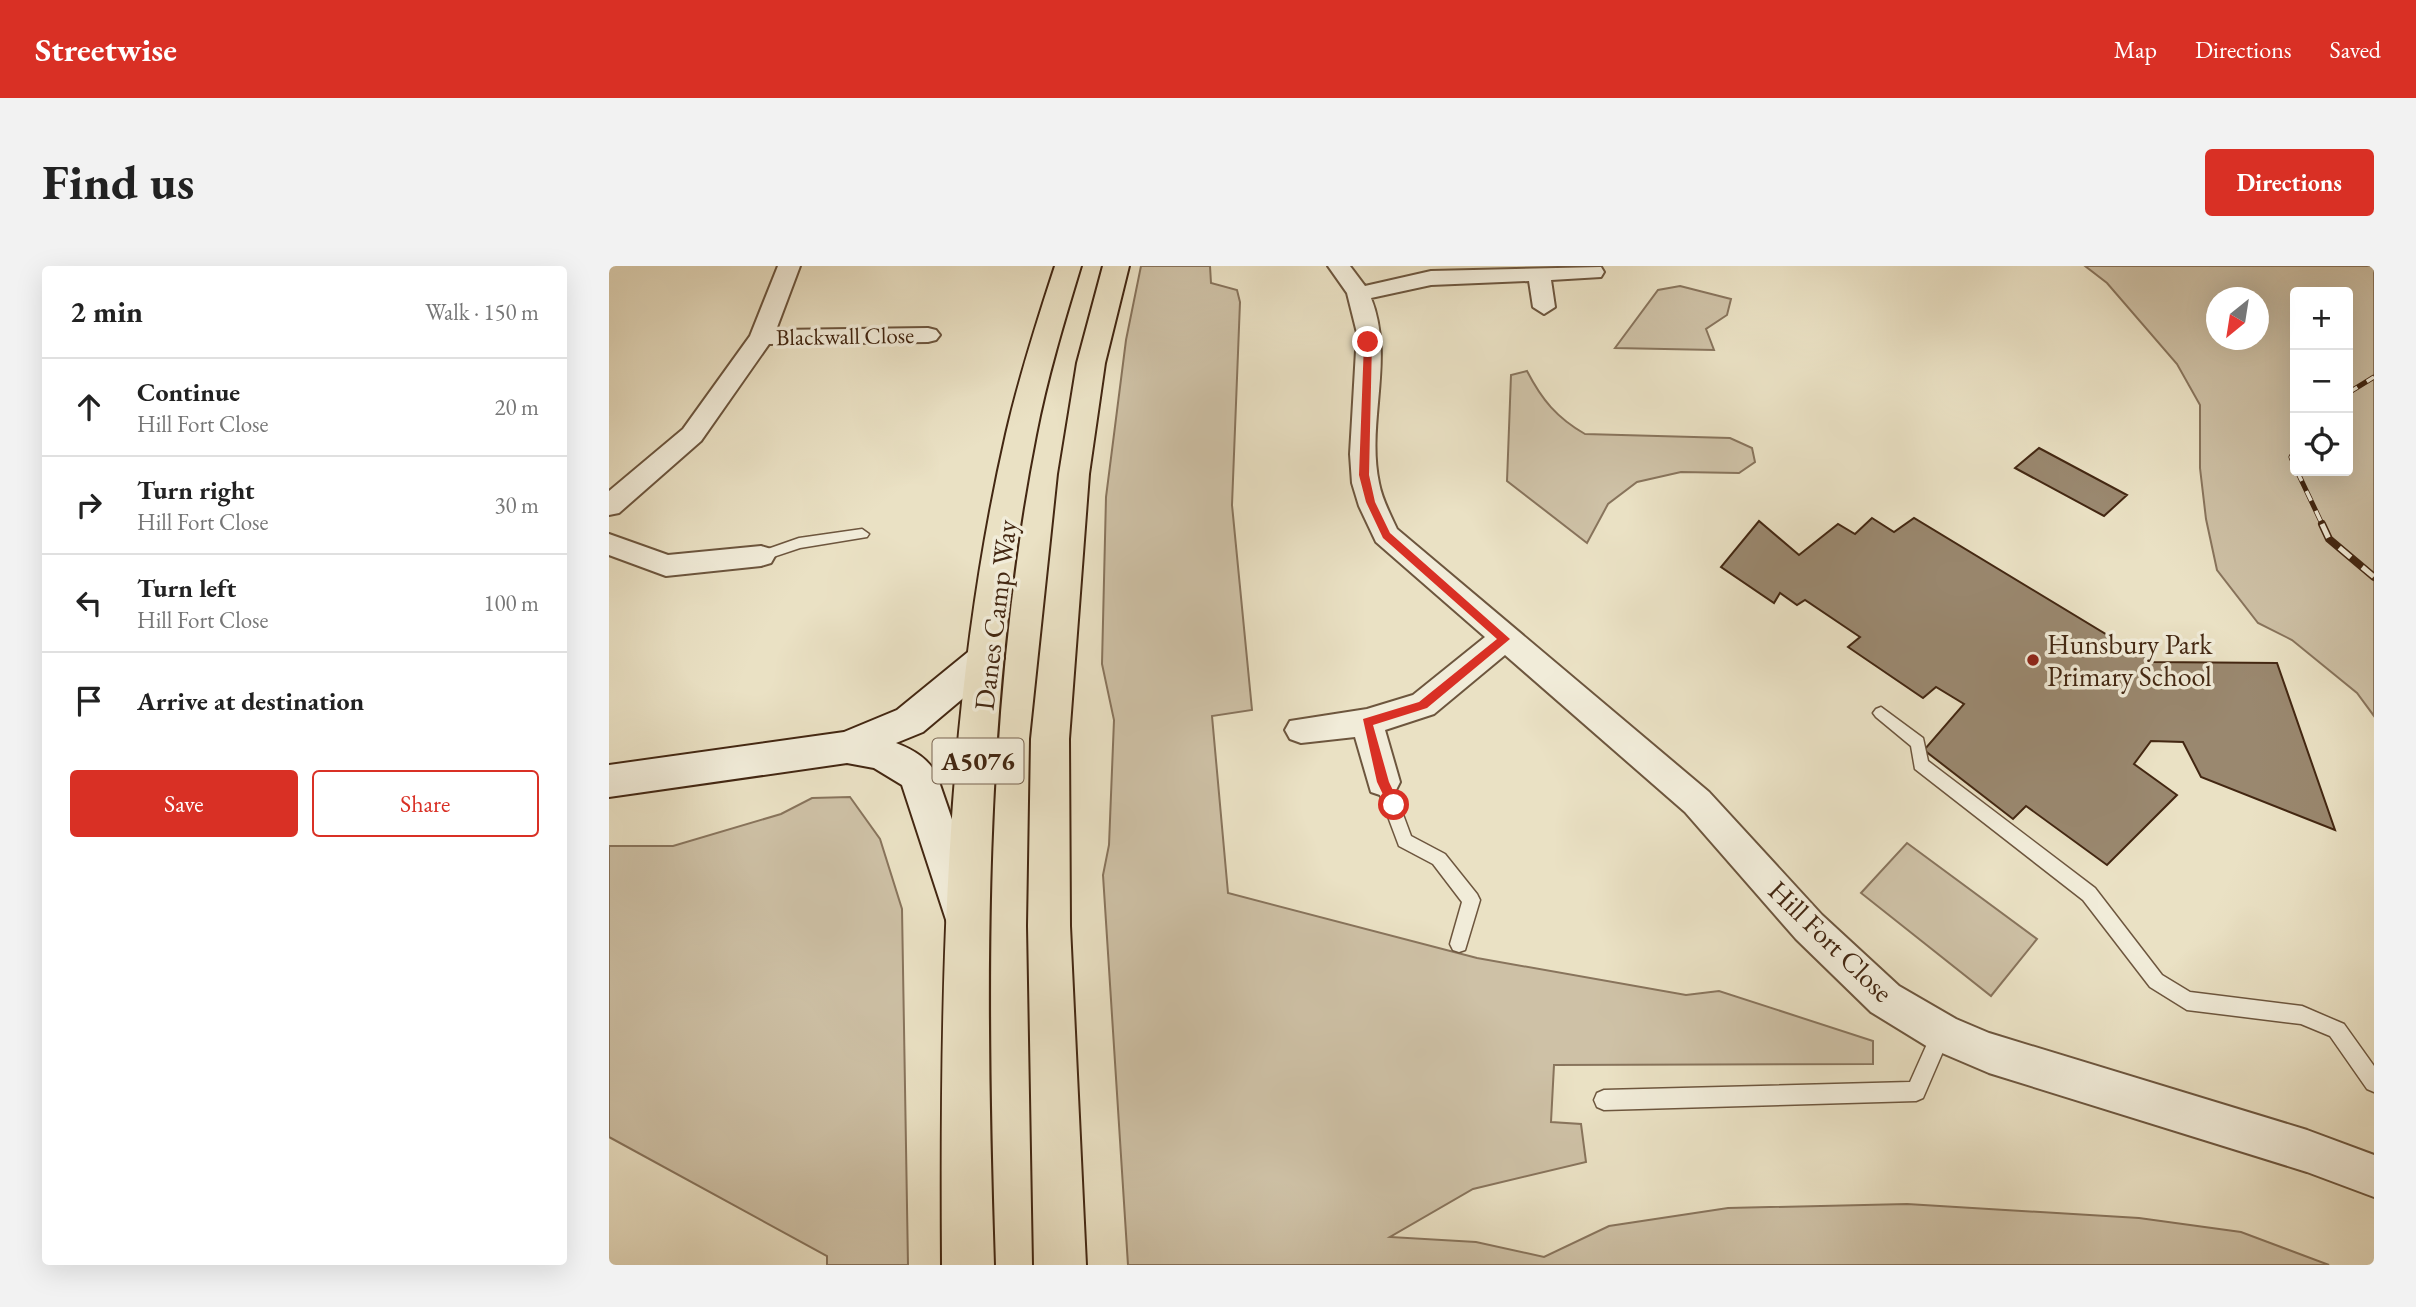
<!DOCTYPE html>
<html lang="en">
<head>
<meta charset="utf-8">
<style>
	body { margin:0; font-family:"EB Garamond",serif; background:#f2f2f2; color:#222 }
	.controls { position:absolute; right:21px; top:21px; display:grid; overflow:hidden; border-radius:7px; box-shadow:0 7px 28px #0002 }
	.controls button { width:63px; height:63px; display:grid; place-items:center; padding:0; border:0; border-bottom:2px solid #e0e0e0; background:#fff; color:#222; font:35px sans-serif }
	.compass { position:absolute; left:1597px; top:21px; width:63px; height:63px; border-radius:50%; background:#fff; box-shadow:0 7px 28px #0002; rotate:210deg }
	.stop { position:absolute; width:21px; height:21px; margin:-16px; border:5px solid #d93025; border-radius:50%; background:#fff }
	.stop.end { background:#d93025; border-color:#fff; box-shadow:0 2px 7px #0008 }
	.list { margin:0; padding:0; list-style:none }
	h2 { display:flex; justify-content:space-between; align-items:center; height:91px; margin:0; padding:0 28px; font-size:30px }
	h2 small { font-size:23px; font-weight:400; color:#767676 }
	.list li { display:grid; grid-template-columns:46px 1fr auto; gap:21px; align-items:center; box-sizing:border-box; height:98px; padding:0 28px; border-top:2px solid #e0e0e0 }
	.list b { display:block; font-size:26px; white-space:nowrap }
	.list p { margin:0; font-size:23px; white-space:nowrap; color:#767676 }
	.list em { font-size:23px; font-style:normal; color:#767676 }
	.actions { display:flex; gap:14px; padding:21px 28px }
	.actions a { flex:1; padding:16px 0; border:2px solid #d93025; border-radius:7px; text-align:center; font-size:24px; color:#d93025 }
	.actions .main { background:#d93025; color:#fff }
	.icon { flex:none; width:38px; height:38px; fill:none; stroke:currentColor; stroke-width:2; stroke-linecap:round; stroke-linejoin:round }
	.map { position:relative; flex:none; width:1765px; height:999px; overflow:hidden; border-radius:7px }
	header { display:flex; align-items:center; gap:42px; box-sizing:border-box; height:98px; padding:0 35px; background:#d93025; color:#fff }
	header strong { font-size:33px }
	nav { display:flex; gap:38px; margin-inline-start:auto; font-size:24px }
	.intro { display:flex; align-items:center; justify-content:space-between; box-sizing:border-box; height:168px; padding:0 42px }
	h1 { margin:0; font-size:49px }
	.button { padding:18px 32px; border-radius:7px; background:#d93025; color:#fff; font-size:24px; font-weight:700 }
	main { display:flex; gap:42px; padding:0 42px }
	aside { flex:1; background:#fff; border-radius:7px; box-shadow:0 7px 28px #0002 }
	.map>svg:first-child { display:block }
	.green { fill:#cec1a6; stroke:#88745c; stroke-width:2; fill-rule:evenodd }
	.building { fill:#9a886f; stroke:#432712; stroke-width:2 }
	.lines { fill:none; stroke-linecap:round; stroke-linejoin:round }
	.lane-casing { stroke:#6d563e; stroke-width:3 }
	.street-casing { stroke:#6d563e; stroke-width:4 }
	.secondary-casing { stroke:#432712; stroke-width:4 }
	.highway-casing { stroke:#432712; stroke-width:4 }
	.lane { fill:#f1ecd9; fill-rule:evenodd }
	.street { fill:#f1ecd9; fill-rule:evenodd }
	.secondary { fill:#f1ecd9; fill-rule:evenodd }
	.highway { fill:#eae1c4; fill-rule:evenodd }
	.rail-far1-casing { stroke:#432712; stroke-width:5 }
	.rail-casing { stroke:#432712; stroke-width:8 }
	.rail-far1 { stroke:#f1ecd9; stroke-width:3.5; stroke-dasharray:11; stroke-linecap:butt }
	.rail { stroke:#f1ecd9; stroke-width:5; stroke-dasharray:15; stroke-linecap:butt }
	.route { fill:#d93025 }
	.poi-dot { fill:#8f2418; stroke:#f1ecd9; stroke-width:2.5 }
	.labels { text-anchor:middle; stroke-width:7; stroke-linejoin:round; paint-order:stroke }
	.far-street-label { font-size:23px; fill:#432712; stroke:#f1ecd9 }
	.shield { fill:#f1ecd9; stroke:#77624e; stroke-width:2 }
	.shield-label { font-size:26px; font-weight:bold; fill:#432712 }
	.street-label { font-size:28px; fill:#432712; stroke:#f1ecd9 }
	.poi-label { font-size:28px; fill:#432712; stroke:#f1ecd9; text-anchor:start }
</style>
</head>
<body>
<header>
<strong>Streetwise</strong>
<nav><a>Map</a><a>Directions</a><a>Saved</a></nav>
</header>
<div class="intro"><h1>Find us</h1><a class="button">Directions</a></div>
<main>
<aside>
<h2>2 min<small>Walk · 150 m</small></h2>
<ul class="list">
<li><svg class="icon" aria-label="ahead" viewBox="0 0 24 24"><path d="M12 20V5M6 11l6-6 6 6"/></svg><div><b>Continue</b><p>Hill Fort Close</p></div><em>20 m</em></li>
<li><svg class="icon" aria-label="right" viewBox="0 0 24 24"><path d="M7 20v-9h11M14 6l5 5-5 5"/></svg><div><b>Turn right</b><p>Hill Fort Close</p></div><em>30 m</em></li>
<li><svg class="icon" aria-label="left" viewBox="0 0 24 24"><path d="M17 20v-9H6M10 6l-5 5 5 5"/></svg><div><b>Turn left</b><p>Hill Fort Close</p></div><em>100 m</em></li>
<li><svg class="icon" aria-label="arrive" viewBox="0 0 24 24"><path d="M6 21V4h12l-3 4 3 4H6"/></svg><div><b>Arrive at destination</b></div></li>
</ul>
<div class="actions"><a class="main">Save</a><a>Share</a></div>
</aside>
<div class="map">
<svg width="1765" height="999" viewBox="0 0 1765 999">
	<rect width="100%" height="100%" fill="#eae1c4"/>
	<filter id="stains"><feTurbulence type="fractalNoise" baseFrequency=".00286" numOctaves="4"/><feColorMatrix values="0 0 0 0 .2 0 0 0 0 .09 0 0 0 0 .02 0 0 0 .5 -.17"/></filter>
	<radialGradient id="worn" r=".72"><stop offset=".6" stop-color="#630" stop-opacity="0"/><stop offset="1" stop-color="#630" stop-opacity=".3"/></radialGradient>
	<path class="green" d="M532,0H601L602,17L628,24L631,36L623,239L643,444L603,450L619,627L868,692L1077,729L1110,725L1264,775V798L945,799L942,856L972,858L977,896L864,923L781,971L867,976L935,991L1000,960L1119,942L1298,938L1530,952L1632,966L1720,999H519L494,609L500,579L505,454L493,398L497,231L517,74Z
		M1476,0H1765V450L1748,427L1683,374L1649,357L1608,304L1597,253L1591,202V139L1568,98L1498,17ZM1686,26H1739V205H1686ZM1608,32H1650V74H1608Z
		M1071,20L1122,33L1118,49L1097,63L1105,84L1006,82L1049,24Z
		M918,105C933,134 948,152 976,168L1121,172L1143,182L1146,196L1130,207L1072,206L1028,216L999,238L978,277L898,215L902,109Z
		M241,531L271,573L293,643L299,999H218V990L0,871V580H64L172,548L203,532Z
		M1298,577L1428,673L1382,730L1252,627Z"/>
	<path class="building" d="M1430,182L1518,229L1495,250L1406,202Z
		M1263,252L1285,266L1305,252L1543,396L1668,397L1726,564L1592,511L1574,476L1542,475L1525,498L1568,529L1498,599L1417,540L1404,553L1315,484L1355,438L1327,421L1314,432L1239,381L1251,371L1196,334L1188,339L1171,327L1165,337L1112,301L1150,255L1190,289L1229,258L1246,268Z"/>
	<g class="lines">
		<defs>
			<path id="lane" d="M253,263L260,268L258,271L191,282L152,295L145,290L147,287L190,272Z
				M1272,441L1314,472L1319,495L1486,622L1553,709L1581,726L1693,740L1735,758L1765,800V826L1758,823L1721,770L1692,758L1578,744L1541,721L1474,634L1306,503L1302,480L1267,451L1264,447L1267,443Z
				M774,509L780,511L782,516L802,570L836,588L868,628L871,634L856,684L850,686L844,684L841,678L853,636L824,598L790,580L766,516L768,511Z
				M1333,758L1340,760L1342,767L1314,832L1307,835L995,844L988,841L985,834L988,827L995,824L1301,816L1326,760Z"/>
			<path id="street" d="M169,0H191L167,64L319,62L327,64L331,69L327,74L319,76L160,78L92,175L10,247L0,249V225L74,163L141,70Z
				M719,0H741L756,20L822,5L992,1L995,6L992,11L942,14L946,41L935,48L924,41L920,15L822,19L762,32C786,92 757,156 770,217C773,233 781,248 788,263L1100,526L1213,649L1290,720L1347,753L1380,767L1698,864L1765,889V931L1698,906L1380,807L1319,781L1262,746L1187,673L1076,546L896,389L825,448L776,464L791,516L786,526L774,530L762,526L746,471L692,477L681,473L676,464L681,455L758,443L804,429L876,371L767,276L750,240L743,217L741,188L748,67L738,27Z
				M0,268L59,289L152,280L162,283L166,290L162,297L152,300L57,310L0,289Z"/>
			<path id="secondary" d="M377,378L390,382L395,392L390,402L314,466L287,477C305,484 320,493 328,510L377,652L371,666L356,672L341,666L293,519L265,502L238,497L0,531V499L235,466L288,444L364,382Z"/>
			<path id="highway" d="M446,0H472C455,56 438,112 427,169C373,442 376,723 385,999H333C331,722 335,439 397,168C410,111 428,55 446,0Z
				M494,0H520L496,97L480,208L460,473L461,660L477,999H425L419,660L422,473L450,208L468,97Z"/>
		</defs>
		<use href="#lane" class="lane-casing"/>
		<use href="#street" class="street-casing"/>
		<use href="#secondary" class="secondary-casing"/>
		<use href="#highway" class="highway-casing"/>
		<use href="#lane" class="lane"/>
		<use href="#street" class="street"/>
		<use href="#secondary" class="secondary"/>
		<use href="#highway" class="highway"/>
		<defs>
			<path id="rail-far1" d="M1739,127L1765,111
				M1686,184L1682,191L1686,201
				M1688,205L1714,260"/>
			<path id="rail" d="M1713,258L1720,273L1765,311"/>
		</defs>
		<use href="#rail-far1" class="rail-far1-casing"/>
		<use href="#rail" class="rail-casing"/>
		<use href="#rail-far1" class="rail-far1"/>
		<use href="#rail" class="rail"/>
	</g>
	<path class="route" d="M759,73L763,76L760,209L766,236L781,267L901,373L818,442L764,459L780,516L791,539L785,544L781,543L768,516L754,453L810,436L888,373L774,272L757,236L750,209L755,76Z"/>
	<circle class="poi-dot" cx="1424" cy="394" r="7"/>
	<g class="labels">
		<g class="far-street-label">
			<text transform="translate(236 70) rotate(-1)" y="8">Blackwall Close</text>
		</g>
		<rect class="shield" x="323.5" y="472.5" width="91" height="45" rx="5"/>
		<g class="shield-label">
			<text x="369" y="504">A5076</text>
		</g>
		<g class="street-label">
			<text transform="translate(386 349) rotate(-83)" y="10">Danes Camp Way</text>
			<text transform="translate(1222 675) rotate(44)" y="10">Hill Fort Close</text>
		</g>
		<g class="poi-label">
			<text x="1438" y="388">Hunsbury Park<tspan x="1438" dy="32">Primary School</tspan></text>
		</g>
	</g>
	<rect width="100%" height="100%" filter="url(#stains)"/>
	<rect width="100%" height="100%" fill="url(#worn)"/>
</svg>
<div class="controls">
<button>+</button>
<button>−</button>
<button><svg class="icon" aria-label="locate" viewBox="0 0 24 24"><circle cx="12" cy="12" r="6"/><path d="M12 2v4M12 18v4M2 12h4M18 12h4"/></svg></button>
</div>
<svg class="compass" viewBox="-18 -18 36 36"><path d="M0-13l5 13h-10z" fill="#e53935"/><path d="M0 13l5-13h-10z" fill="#767676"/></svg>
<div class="stop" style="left:785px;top:539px"></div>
<div class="stop end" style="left:759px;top:76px"></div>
</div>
</main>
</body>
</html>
